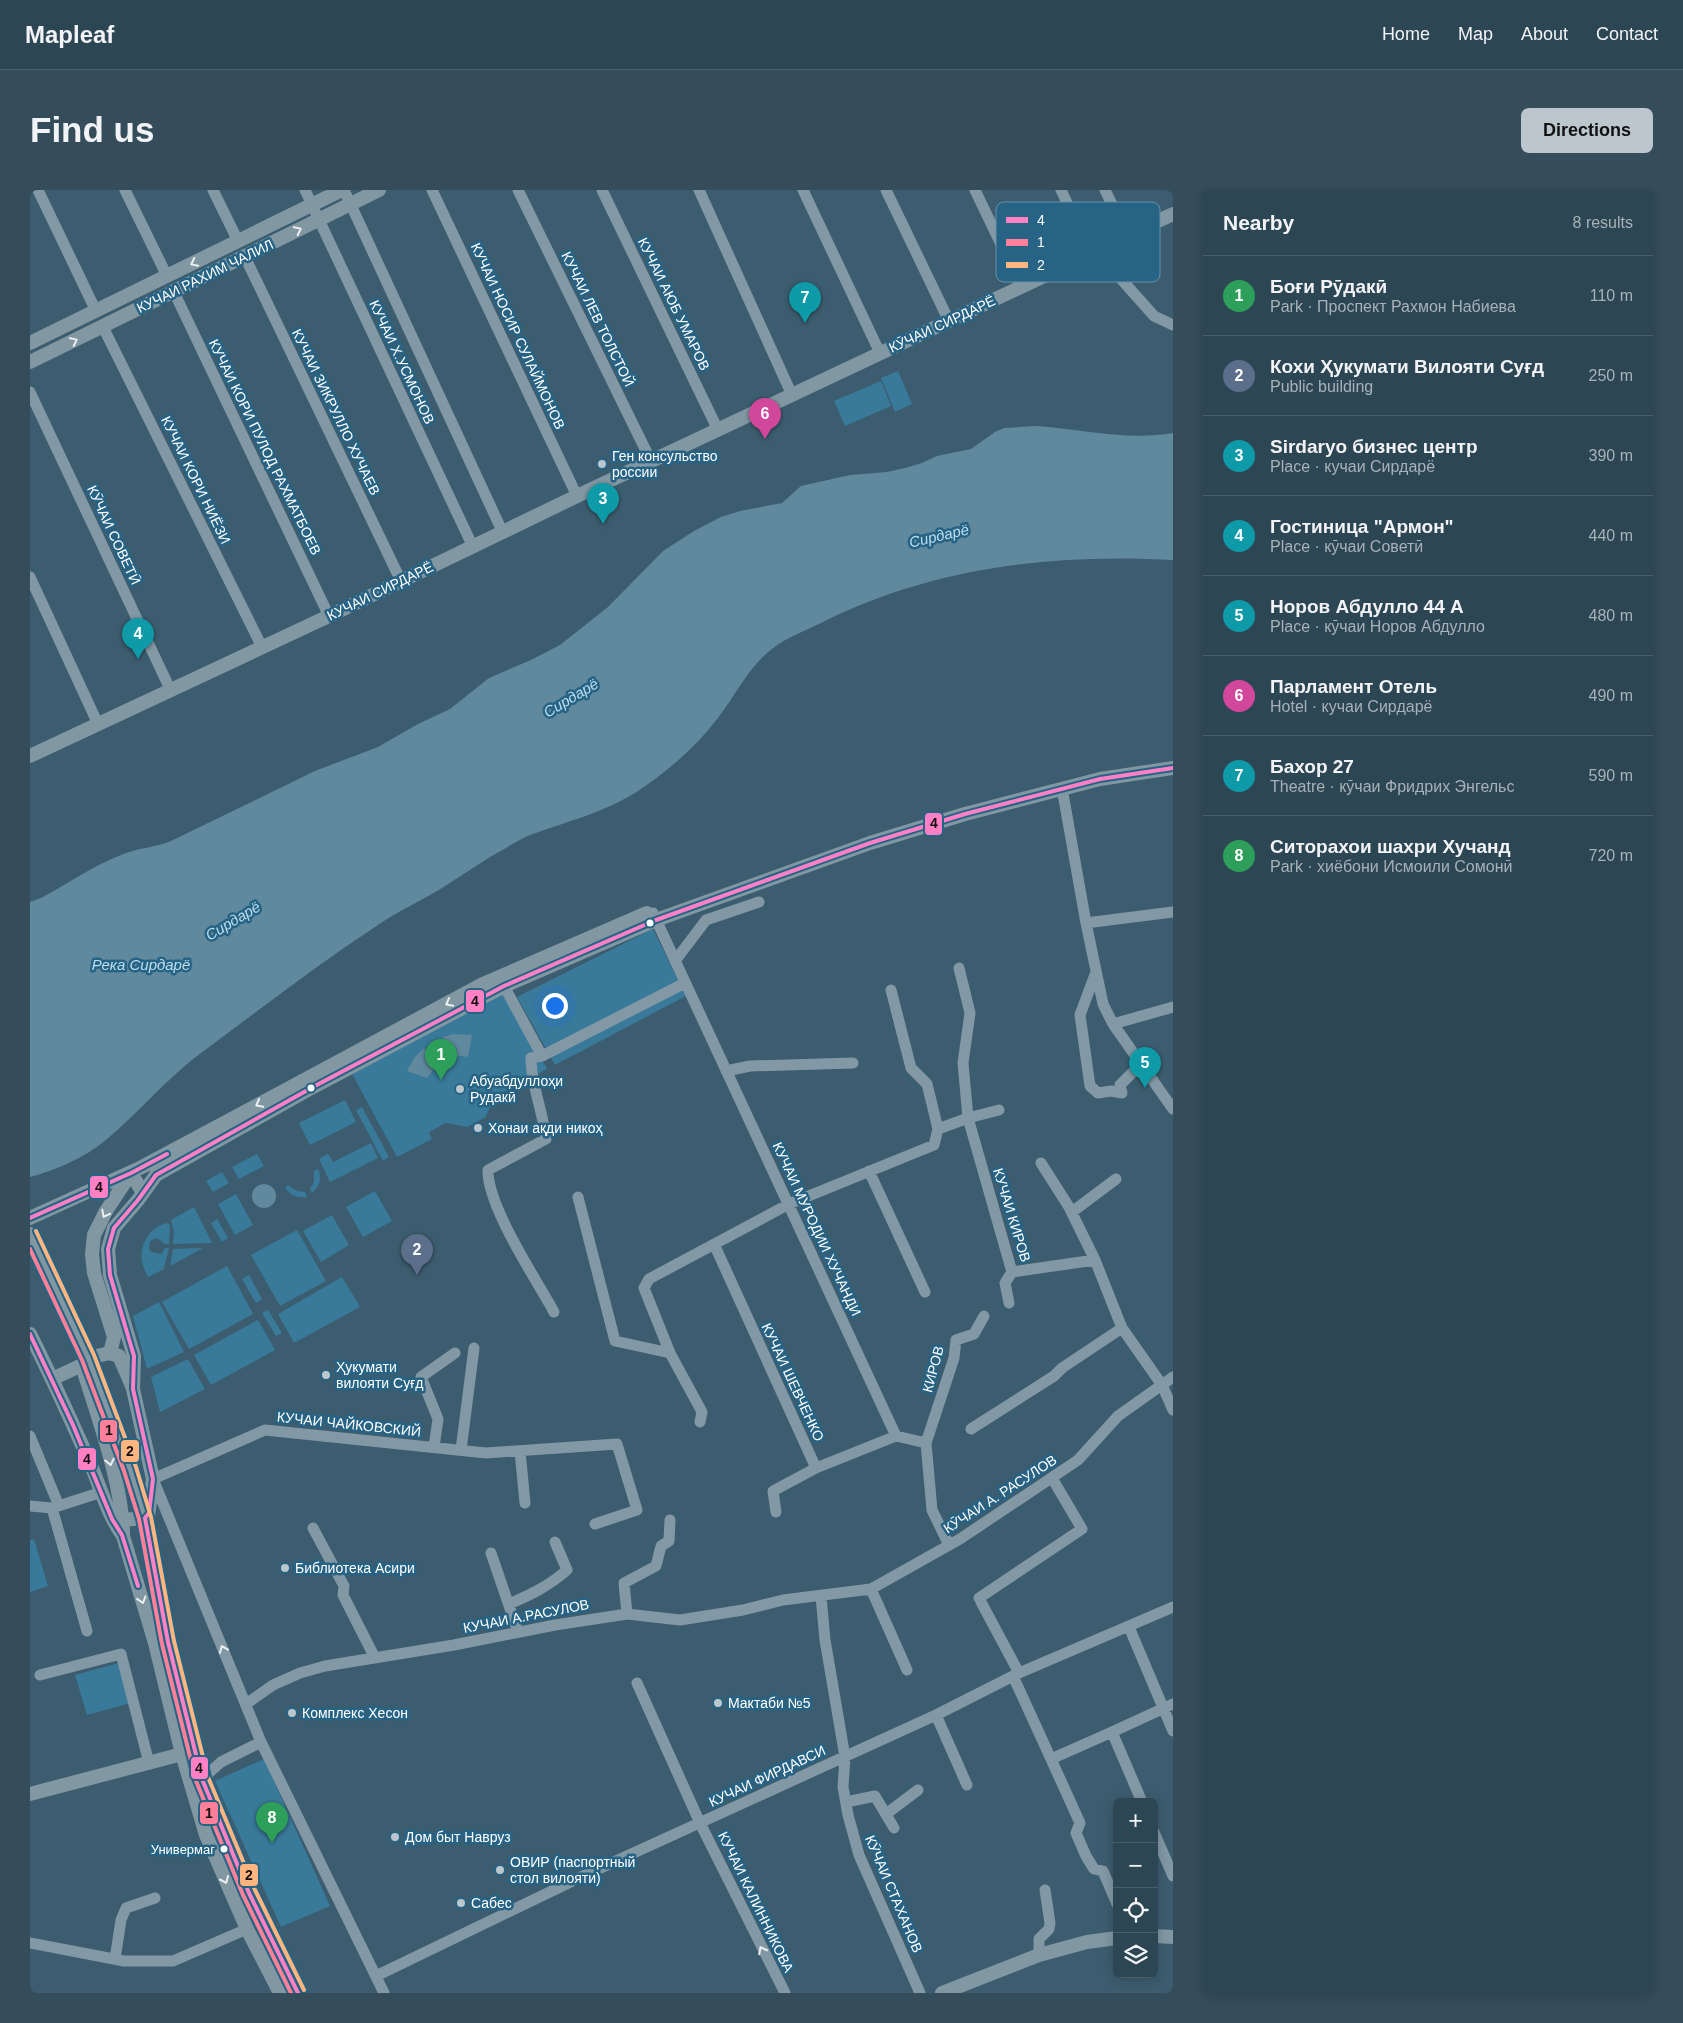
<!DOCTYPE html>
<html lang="en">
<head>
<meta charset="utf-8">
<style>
	body { margin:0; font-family:Helvetica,sans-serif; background:#354d5a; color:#f1f3f6 }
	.controls { position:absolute; right:15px; bottom:15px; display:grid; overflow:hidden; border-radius:8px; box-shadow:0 2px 12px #0003 }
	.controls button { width:45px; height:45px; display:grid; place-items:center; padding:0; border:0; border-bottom:1px solid #485e6a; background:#2d4653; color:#f1f3f6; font:25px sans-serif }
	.you { position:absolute; left:524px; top:815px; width:18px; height:18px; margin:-12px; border:4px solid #fff; border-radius:50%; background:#1a73e8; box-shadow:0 0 0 8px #1a73e833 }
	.badge { display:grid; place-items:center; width:32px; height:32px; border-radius:50%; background:#bbc6cd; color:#fff; font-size:16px; font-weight:700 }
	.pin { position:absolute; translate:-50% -41px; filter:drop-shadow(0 1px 2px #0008) }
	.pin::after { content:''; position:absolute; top:26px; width:18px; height:15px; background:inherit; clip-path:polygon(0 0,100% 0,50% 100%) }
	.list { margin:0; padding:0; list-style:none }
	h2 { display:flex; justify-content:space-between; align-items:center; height:65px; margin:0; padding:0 20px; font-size:21px }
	h2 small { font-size:16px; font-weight:400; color:#a7b1b8 }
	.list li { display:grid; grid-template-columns:32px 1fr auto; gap:15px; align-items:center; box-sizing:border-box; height:80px; padding:0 20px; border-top:1px solid #485e6a }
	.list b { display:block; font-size:19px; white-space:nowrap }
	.list p { margin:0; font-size:16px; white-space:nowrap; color:#a7b1b8 }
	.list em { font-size:16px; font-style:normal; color:#a7b1b8 }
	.icon { flex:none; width:28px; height:28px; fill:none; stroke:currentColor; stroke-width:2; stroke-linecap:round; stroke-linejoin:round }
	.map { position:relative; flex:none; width:1143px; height:1803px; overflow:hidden; border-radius:8px }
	header { display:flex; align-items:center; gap:30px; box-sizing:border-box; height:70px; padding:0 25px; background:#2d4653; border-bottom:1px solid #485e6a }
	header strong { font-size:24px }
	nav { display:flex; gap:28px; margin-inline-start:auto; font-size:18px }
	.intro { display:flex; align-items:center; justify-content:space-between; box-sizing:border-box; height:120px; padding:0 30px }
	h1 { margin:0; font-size:35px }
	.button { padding:12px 22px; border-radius:8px; background:#bbc6cd; color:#111; font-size:18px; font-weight:700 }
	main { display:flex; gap:30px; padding:0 30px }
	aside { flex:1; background:#2d4653; border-radius:8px; box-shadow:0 2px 12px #0003 }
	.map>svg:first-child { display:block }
	.green { fill:#397999 }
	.water { fill:#60899e }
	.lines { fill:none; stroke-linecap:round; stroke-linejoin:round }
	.minor { stroke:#8398a5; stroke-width:11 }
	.major { stroke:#8197a2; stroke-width:14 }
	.bus-1-casing { stroke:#276384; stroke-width:8 }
	.bus-2-casing { stroke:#276384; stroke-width:8 }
	.bus-3-casing { stroke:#276384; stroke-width:8 }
	.bus-1 { stroke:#ff80c5; stroke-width:4 }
	.bus-2 { stroke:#ff8098; stroke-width:4 }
	.bus-3 { stroke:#ffb580; stroke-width:4 }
	.oneway { stroke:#eceff1 }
	.oneway2 { stroke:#ecf0f2 }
	.poi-dot { fill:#bbc6cd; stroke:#276384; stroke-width:2 }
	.bus-dot { fill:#fff; stroke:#276384; stroke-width:2 }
	.labels { text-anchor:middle; stroke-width:5; stroke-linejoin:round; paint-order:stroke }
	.bus-label { font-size:13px; fill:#fff; stroke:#276384; text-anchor:end }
	.street-label { font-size:14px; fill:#fff; stroke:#276384 }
	.poi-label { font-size:14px; fill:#fff; stroke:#276384; text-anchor:start }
	.water-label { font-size:15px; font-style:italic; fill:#bcdeef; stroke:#276384 }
	.key { fill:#276384; stroke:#6892a9; stroke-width:1 }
	.key-label { font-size:14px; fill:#fff }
	.line-badge { stroke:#276384; stroke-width:2 }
	.pale-badge-label { font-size:14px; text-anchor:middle; font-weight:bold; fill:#111 }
</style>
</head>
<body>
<header>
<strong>Mapleaf</strong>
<nav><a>Home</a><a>Map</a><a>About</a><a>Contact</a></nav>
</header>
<div class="intro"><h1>Find us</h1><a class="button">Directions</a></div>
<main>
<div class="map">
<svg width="1143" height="1803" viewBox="0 0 1143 1803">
	<rect width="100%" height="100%" fill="#3c5d6f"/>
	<path class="green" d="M868,181L882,214L865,222L851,188Z
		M851,191L861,216L815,236L804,211Z
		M623,739L656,806L525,875L487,807Z
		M475,801L517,879L463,908L456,927L437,937L416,933L399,942L402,949L367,967L321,882Z
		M315,910L326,932L280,955L269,933Z
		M332,917L359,967L353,971L326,920Z
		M341,953L348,968L300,992L289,969L298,964L303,972Z
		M227,964L234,976L209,989L202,977Z
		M288,979C292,988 290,996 282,1003L280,999L284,992V981Z
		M192,982L199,993L183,1002L176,991Z
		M258,995L267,1001L275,1002L277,1007C267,1008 260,1006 255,997Z
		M345,1001L362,1031L333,1047L316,1017Z
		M206,1004L223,1035L205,1045L188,1014Z
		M164,1017L182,1053L143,1054L144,1042L141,1030Z
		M302,1025L319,1055L291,1072L273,1041Z
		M187,1029L198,1048L192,1052L181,1033Z
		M138,1033L140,1035L139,1054H135L127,1048L120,1051L119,1059L121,1062L131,1064L135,1058H139L134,1079L118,1087C116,1082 113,1077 112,1072C109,1055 120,1036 138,1033Z
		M267,1040L296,1091L250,1116L221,1065Z
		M173,1058L140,1076L143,1059Z
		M197,1076L223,1124L159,1159L132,1112Z
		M219,1085L232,1109L226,1113L212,1089Z
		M312,1087L330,1117L264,1153L248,1124Z
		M129,1112L154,1162L117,1179L103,1126Z
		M238,1120L252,1143L246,1146L232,1123Z
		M228,1130L245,1160L181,1195L164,1165Z
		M158,1169L175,1199L130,1222L121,1187Z
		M4,1349L18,1396L0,1402V1350Z
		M89,1473L101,1513L57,1525L45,1485Z
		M234,1569L300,1716L251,1737L185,1591Z"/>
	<path class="water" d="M1006,236C1051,239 1097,251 1143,243V370C1023,363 901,378 793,432C777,440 757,447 742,459C720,476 709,499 693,521C672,551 641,579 611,599C577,622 538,631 500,645C486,651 473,660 460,667C444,677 428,688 412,698C391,711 368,721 348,735C284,777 224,824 163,869C132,894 106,925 76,950C54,968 26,980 0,987V712L11,708C39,693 66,674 96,663C111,658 126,657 141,651L285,581L348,557L388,534L420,519L459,488L501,470L530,455L578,417L633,361L664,341L691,327L710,321L752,313L771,296L820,285L857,282L875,278L892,273L907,266L941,259L965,242L974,238Z
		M423,844L442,845L438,867L431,866L419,868L413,847Z
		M394,858L408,874L397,888L377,881L384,868Z
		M222 1006a12 12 0 1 1 24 0a12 12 0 1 1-24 0Z"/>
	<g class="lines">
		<path class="minor" d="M8,0L66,121
			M95,0L137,86
			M183,0L208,51
			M275,0L443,357
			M314,0L473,343
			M402,0L547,306
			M488,0L621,271
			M572,0L688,240
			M669,0L762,205
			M773,0L850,163
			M856,0L919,131
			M945,0L991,96
			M1031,0L1061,64
			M1075,0L1097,45
			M1069,59L1092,90L1124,126L1143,135
			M215,67L371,391
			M143,100L299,426
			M73,137L232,457
			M0,202L141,501
			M0,387L68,534
			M1032,598L1056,733L1073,814L1083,834L1143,919
			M623,723L866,1246L896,1253L902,1320L919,1355
			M1056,733L1143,722
			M645,771L676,730L729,712
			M929,778L940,823L933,873L938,928L982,1082L1065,1070
			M1066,782L1050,825L1060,896L1068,903L1081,901L1092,903
			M474,796L512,866
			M861,800L881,878L897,894L908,939L938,928L969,920
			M1083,834L1143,817
			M696,881L720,876L823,873
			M1092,903L1090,895L1102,883L1112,877
			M1011,973L1039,1017L1065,1070L1092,1138L1132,1195L1143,1220
			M839,981L895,1102
			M548,1007L585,1151L640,1163
			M1042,1022L1086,989
			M684,1054L786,1278L743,1301L746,1322
			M979,1113L975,1093L982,1082
			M524,1122C506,1089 457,1016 458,980L516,949C513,921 501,895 501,868L512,866L655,793
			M670,1232L672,1222L640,1163L614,1098L619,1089L759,1014L904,955L908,939
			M941,1239L1024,1186L1032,1178L1092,1138
			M0,1246L29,1316
			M896,1253L924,1168L926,1150L944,1144L954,1126
			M404,1257L408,1229L391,1187L425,1163
			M431,1260L444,1158
			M490,1261L495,1313
			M786,1278L866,1246
			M0,1316L22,1318
			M283,1338L314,1396L313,1405L345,1468
			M461,1363L488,1442
			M841,1399L877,1480
			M791,1406L795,1450L815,1567L813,1597L818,1625L829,1665L890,1803
			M949,1408L1052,1339L1022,1288
			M951,1412L989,1483
			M479,1414C500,1405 519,1396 537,1380L525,1352
			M597,1424L594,1393L626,1376L631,1356L639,1351L640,1330
			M1099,1437L1143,1541
			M57,1441L22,1318L72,1302
			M10,1485L91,1464L119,1573
			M983,1486L1021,1569L1082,1542
			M607,1493L670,1633L755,1803
			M216,1514L243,1495L270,1483L295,1476L424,1455L525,1435L597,1424L650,1430L713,1420L753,1410L841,1399L930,1349L1048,1270L1088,1226L1143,1187
			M906,1525L937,1595
			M1021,1569L1050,1633L1046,1643L1056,1666L1064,1679L1073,1681L1087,1714
			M172,1589L191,1572L231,1552
			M816,1612L845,1606L864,1638
			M1112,1612L1082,1542L1143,1514
			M856,1624L888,1600
			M1124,1642L1143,1686
			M0,1753L94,1771H143L217,1739
			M1009,1765V1749L1019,1739L1020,1733L1015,1700
			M85,1769L91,1730L96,1718L125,1708
			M346,1786L553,1686L906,1525L989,1483L1143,1417
			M354,1803L231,1552L123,1289L235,1240L456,1263L587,1254L607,1320L565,1334"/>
		<path class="major" d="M0,153L312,0
			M0,172L349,0
			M0,566L299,426L547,306L1061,64L1097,45L1143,24
			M0,1028L112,977L453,794L617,723
			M0,1044L58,1168L100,1279L115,1328L138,1452L172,1589L185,1624L219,1703L268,1803
			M0,1144C21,1186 41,1230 60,1273C71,1298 77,1324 93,1346
			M80,1163L84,1147L64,1083L62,1064L64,1045L76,1021L101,983L113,1003
			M58,1168L80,1163L89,1166L102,1196
			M54,1182C69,1231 93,1296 93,1346L125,1453L152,1564L176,1645L217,1739L250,1803
			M22,1189L52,1175
			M93,1330L115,1328L118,1326L123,1289L103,1199L104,1166L80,1085L78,1059L84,1038L108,1010L126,985L283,897L474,796L626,730L840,653L935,624L1070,589L1143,578
			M0,1604L152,1564
			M1124,1746L1143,1747
			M912,1803L1009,1765L1057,1752L1087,1748"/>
		<defs>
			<path id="bus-1" d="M0,1028L101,983L137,964
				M0,1144L43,1235L82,1329L92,1345L108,1396
				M268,1803L219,1703L172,1589L138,1452L115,1328L119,1323L123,1289L103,1199L104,1166L80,1085L78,1059L84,1038L108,1010L126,985L283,897L474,796L626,730L840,653L935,624L1070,589L1143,578"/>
			<path id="bus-2" d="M0,1059L52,1170L94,1281L109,1329L132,1454L166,1591L213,1705L261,1803"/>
			<path id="bus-3" d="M6,1041L64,1165L106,1277L121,1327L144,1451L178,1587L225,1700L274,1800"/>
		</defs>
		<use href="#bus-1" class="bus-1-casing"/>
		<use href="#bus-2" class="bus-2-casing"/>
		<use href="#bus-3" class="bus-3-casing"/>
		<use href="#bus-1" class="bus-1"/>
		<use href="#bus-2" class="bus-2"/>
		<use href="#bus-3" class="bus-3"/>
	</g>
	<defs><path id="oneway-chevron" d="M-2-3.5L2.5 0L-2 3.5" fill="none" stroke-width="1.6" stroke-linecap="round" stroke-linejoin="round" transform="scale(1.25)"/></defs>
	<g class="oneway">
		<use href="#oneway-chevron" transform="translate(268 40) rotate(-26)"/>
		<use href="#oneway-chevron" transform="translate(164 73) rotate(154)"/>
		<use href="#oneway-chevron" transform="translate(44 151) rotate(-26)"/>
		<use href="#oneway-chevron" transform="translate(419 813) rotate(152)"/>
		<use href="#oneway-chevron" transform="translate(229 914) rotate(152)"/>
		<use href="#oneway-chevron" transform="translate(75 1024) rotate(118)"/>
		<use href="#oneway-chevron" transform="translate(80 1272) rotate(78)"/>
		<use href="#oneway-chevron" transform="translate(112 1410) rotate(73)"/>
		<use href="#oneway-chevron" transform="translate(195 1690) rotate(66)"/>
	</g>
	<g class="oneway2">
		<use href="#oneway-chevron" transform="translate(193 1459) rotate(-112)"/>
		<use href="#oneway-chevron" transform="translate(732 1760) rotate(-117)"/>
	</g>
	<g class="poi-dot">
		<circle cx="572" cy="274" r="5"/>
		<circle cx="430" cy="899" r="5"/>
		<circle cx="448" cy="938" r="5"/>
		<circle cx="296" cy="1185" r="5"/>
		<circle cx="255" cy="1378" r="5"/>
		<circle cx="688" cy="1513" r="5"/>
		<circle cx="262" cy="1523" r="5"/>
		<circle cx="365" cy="1647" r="5"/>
		<circle cx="470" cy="1680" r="5"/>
		<circle cx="431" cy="1713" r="5"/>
	</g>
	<g class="bus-dot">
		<circle cx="620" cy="733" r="4.5"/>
		<circle cx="281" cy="898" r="4.5"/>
		<circle cx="194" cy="1659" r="4.5"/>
	</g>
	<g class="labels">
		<g class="bus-label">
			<text x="185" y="1664">Универмаг</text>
		</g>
		<g class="street-label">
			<text transform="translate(175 86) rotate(-26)" y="5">КУЧАИ РАХИМ ЧАЛИЛ</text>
			<text transform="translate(644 114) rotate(64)" y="5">КУЧАИ АЮБ УМАРОВ</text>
			<text transform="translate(568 129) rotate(64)" y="5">КУЧАИ ЛЕВ ТОЛСТОЙ</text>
			<text transform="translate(912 134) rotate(-25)" y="5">КӮЧАИ СИРДАРЁ</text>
			<text transform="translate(488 146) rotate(65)" y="5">КУЧАИ НОСИР СУЛАЙМОНОВ</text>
			<text transform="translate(372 172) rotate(65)" y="5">КУЧАИ Х.УСМОНОВ</text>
			<text transform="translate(306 222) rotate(64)" y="5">КУЧАИ ЗИКРУЛЛО ХУЧАЕВ</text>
			<text transform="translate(235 257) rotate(64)" y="5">КУЧАИ КОРИ ПУЛОД РАХМАТБОЕВ</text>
			<text transform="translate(166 290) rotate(64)" y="5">КУЧАИ КОРИ НИЁЗИ</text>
			<text transform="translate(84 345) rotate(65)" y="5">КӮЧАИ СОВЕТӢ</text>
			<text transform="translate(350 401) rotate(-26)" y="5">КУЧАИ СИРДАРЁ</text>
			<text transform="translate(982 1025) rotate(73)" y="5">КУЧАИ КИРОВ</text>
			<text transform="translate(787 1039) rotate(65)" y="5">КУЧАИ МУРОДИИ ХУЧАНДИ</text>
			<text transform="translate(903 1179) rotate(-75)" y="5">КИРОВ</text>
			<text transform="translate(763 1192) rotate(65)" y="5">КУЧАИ ШЕВЧЕНКО</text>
			<text transform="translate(319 1234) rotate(6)" y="5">КУЧАИ ЧАЙКОВСКИЙ</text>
			<text transform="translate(970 1304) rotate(-33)" y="5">КӮЧАИ А. РАСУЛОВ</text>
			<text transform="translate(496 1426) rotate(-11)" y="5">КУЧАИ А.РАСУЛОВ</text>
			<text transform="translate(737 1586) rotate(-25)" y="5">КУЧАИ ФИРДАВСИ</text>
			<text transform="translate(864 1704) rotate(67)" y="5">КӮЧАИ СТАХАНОВ</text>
			<text transform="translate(726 1712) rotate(64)" y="5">КУЧАИ КАЛИННИКОВА</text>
		</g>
		<g class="poi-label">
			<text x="582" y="271">Ген консульство<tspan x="582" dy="16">россии</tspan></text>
			<text x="440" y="896">Абуабдуллоҳи<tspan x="440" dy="16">Рудакӣ</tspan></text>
			<text x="458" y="943">Хонаи ақди никоҳ</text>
			<text x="306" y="1182">Ҳукумати<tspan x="306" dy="16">вилояти Суғд</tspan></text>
			<text x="265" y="1383">Библиотека Асири</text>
			<text x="698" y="1518">Мактаби №5</text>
			<text x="272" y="1528">Комплекс Хесон</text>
			<text x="375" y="1652">Дом быт Навруз</text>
			<text x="480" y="1677">ОВИР (паспортный<tspan x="480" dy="16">стол вилояти)</tspan></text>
			<text x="441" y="1718">Сабес</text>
		</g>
		<g class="water-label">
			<text transform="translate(909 346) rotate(-13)" y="5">Сирдарё</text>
			<text transform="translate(541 508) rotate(-31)" y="5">Сирдарё</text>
			<text transform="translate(203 731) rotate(-31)" y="5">Сирдарё</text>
			<text x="111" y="780">Река Сирдарё</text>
		</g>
	</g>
	<rect x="966" y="12" width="164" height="80" rx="8" class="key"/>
	<rect x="976" y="27" width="22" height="6" fill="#ff80c5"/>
	<rect x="976" y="49" width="22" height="7" fill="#ff8098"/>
	<rect x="976" y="72" width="22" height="6" fill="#ffb580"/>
	<g class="key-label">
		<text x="1007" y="35">4</text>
		<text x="1007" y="57">1</text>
		<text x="1007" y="80">2</text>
	</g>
	<g class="line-badge">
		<rect x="894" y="622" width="19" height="24" rx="5" fill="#ff80c5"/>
		<rect x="435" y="799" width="20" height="24" rx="5" fill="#ff80c5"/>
		<rect x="59" y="985" width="20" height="24" rx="5" fill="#ff80c5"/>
		<rect x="69" y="1229" width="19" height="24" rx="5" fill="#ff8098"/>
		<rect x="90" y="1249" width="20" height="24" rx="5" fill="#ffb580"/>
		<rect x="47" y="1257" width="20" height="24" rx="5" fill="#ff80c5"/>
		<rect x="160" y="1566" width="19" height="24" rx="5" fill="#ff80c5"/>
		<rect x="169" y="1611" width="20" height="24" rx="5" fill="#ff8098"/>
		<rect x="209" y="1673" width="20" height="24" rx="5" fill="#ffb580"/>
	</g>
	<g class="pale-badge-label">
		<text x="904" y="638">4</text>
		<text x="445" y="816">4</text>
		<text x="69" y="1002">4</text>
		<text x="79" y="1245">1</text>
		<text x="100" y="1266">2</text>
		<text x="57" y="1274">4</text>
		<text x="169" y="1583">4</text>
		<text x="179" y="1628">1</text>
		<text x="219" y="1690">2</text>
	</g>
</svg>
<div class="controls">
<button>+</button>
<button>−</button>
<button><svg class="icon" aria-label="locate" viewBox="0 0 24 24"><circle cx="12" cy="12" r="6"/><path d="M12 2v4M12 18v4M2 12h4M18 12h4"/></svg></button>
<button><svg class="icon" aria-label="layers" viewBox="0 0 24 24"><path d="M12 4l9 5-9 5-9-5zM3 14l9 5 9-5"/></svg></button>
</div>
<div class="you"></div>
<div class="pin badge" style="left:411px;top:890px;background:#2e9e5b">1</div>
<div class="pin badge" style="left:387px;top:1085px;background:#5c6f8a">2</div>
<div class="pin badge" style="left:573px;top:334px;background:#0f9aa8">3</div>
<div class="pin badge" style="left:108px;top:469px;background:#0f9aa8">4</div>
<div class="pin badge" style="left:1115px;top:898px;background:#0f9aa8">5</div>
<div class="pin badge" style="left:735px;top:249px;background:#d1479c">6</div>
<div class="pin badge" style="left:775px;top:133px;background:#0f9aa8">7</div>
<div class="pin badge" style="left:242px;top:1653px;background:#2e9e5b">8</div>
</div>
<aside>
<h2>Nearby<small>8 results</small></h2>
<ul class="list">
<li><span class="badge" style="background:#2e9e5b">1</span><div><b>Боғи Рӯдакӣ</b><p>Park · Проспект Рахмон Набиева</p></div><em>110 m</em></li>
<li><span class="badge" style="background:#5c6f8a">2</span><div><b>Кохи Ҳукумати Вилояти Суғд</b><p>Public building</p></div><em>250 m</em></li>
<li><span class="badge" style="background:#0f9aa8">3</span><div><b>Sirdaryo бизнес центр</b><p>Place · кучаи Сирдарё</p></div><em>390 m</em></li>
<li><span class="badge" style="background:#0f9aa8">4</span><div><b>Гостиница &quot;Армон&quot;</b><p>Place · кӯчаи Советӣ</p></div><em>440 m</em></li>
<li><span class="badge" style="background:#0f9aa8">5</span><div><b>Норов Абдулло 44 А</b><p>Place · кӯчаи Норов Абдулло</p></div><em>480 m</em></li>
<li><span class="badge" style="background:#d1479c">6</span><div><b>Парламент Отель</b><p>Hotel · кучаи Сирдарё</p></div><em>490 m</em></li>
<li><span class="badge" style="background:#0f9aa8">7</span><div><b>Бахор 27</b><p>Theatre · кӯчаи Фридрих Энгельс</p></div><em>590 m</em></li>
<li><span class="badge" style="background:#2e9e5b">8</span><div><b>Ситорахои шахри Хучанд</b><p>Park · хиёбони Исмоили Сомонӣ</p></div><em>720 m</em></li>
</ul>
</aside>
</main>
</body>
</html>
